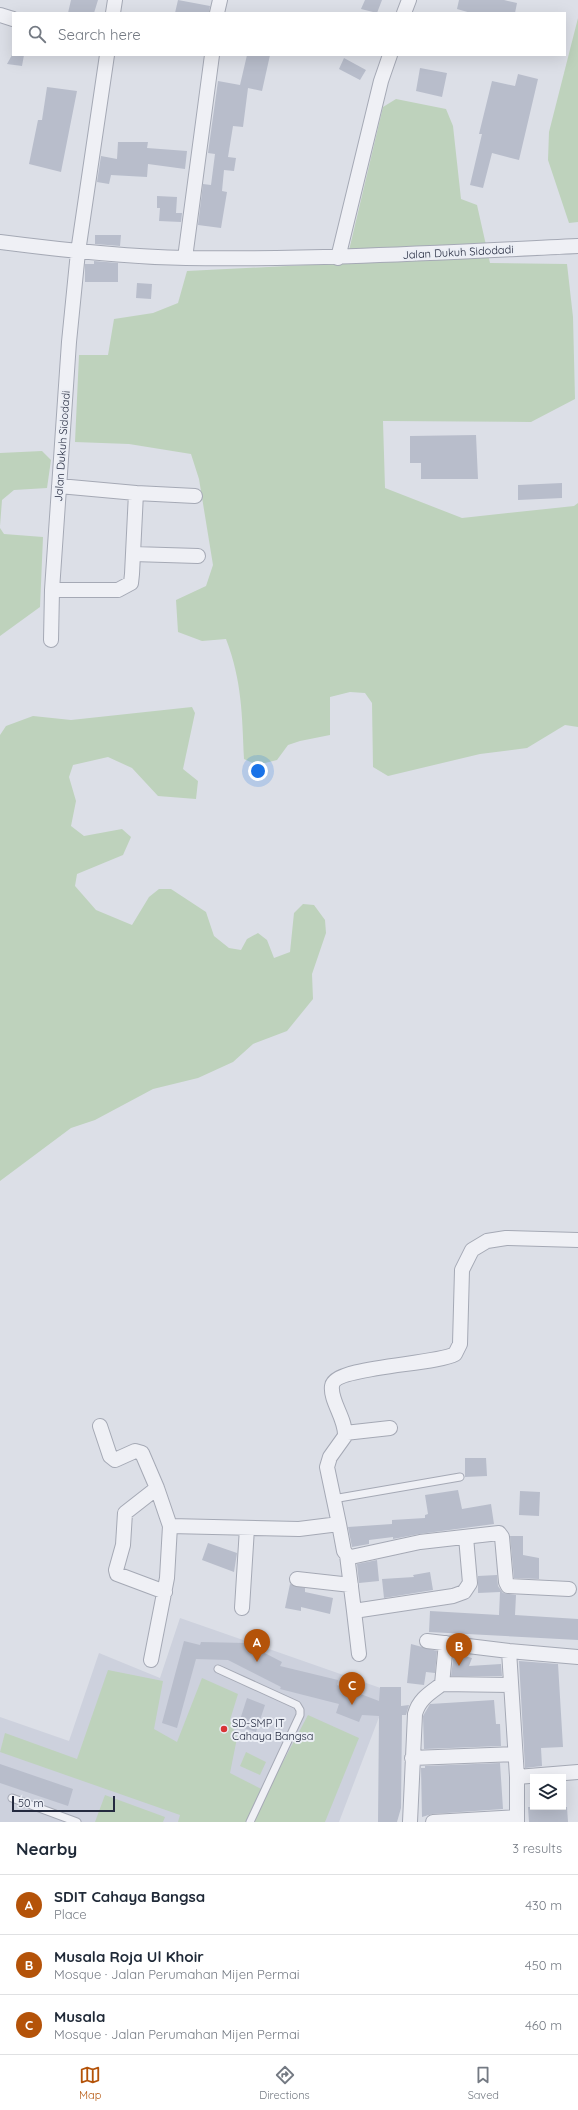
<!DOCTYPE html>
<html lang="en">
<head>
<meta charset="utf-8">
<style>
	body { margin:0; font-family:Quicksand,sans-serif; background:#f6f6f7; color:#1f2937 }
	.controls { position:absolute; right:12px; bottom:12px; display:grid; overflow:hidden; border-radius:0px; box-shadow:0 4px 16px #0002 }
	.controls button { width:36px; height:36px; display:grid; place-items:center; padding:0; border:0; border-bottom:1px solid #e0e1e3; background:#fff; color:#1f2937; font:20px sans-serif }
	.scale { position:absolute; left:12px; bottom:10px; width:103px; box-sizing:border-box; padding-left:4px; border:2px solid #242a3f; border-top:0; font-size:11px; line-height:14px; white-space:nowrap; color:#242a3f; -webkit-text-stroke:3px #ebeef5; paint-order:stroke }
	.you { position:absolute; left:258px; top:771px; width:14px; height:14px; margin:-10px; border:3px solid #fff; border-radius:50%; background:#1a73e8; box-shadow:0 0 0 6px #1a73e833 }
	.badge { display:grid; place-items:center; width:26px; height:26px; border-radius:50%; background:#b45309; color:#fff; font-size:13px; font-weight:700 }
	.pin { position:absolute; translate:-50% -33px; filter:drop-shadow(0 1px 2px #0008) }
	.pin::after { content:''; position:absolute; top:21px; width:14px; height:12px; background:inherit; clip-path:polygon(0 0,100% 0,50% 100%) }
	.list { margin:0; padding:0; list-style:none }
	h2 { display:flex; justify-content:space-between; align-items:center; height:52px; margin:0; padding:0 16px; font-size:17px }
	h2 small { font-size:13px; font-weight:400; color:#747a83 }
	.list li { display:grid; grid-template-columns:26px 1fr auto; gap:12px; align-items:center; box-sizing:border-box; height:60px; padding:0 16px; border-top:1px solid #e0e1e3 }
	.list b { display:block; font-size:15px; white-space:nowrap }
	.list p { margin:0; font-size:13px; white-space:nowrap; color:#747a83 }
	.list em { font-size:13px; font-style:normal; color:#747a83 }
	.icon { flex:none; width:22px; height:22px; fill:none; stroke:currentColor; stroke-width:2; stroke-linecap:round; stroke-linejoin:round }
	.map { position:relative; flex:none; width:578px; height:1822px; overflow:hidden }
	.search { position:absolute; background:#fff; box-shadow:0 4px 16px #0002; left:12px; right:12px; top:12px; height:44px; display:flex; align-items:center; gap:10px; box-sizing:border-box; padding:0 14px; border-radius:0px; color:#747a83; font-size:15px }
	.sheet { height:232px; background:#fff }
	nav { display:flex; justify-content:space-around; align-items:center; box-sizing:border-box; height:56px; border-top:1px solid #e0e1e3; background:#fff; font-size:11px; color:#747a83 }
	nav a { display:grid; justify-items:center; gap:2px }
	nav .on { color:#b45309 }
	.map>svg:first-child { display:block }
	.built { fill:#cdd1dd }
	.green { fill:#bed2bc }
	.building { fill:#b8bdcb }
	.lines { fill:none; stroke-linecap:round; stroke-linejoin:round }
	.lane-casing { stroke:#a5a9b5; stroke-width:9 }
	.street-casing { stroke:#a5a9b5; stroke-width:16 }
	.lane { stroke:#eff0f5; stroke-width:7 }
	.street { stroke:#eff0f5; stroke-width:14 }
	.poi-dot { fill:#d93435; stroke:#ebeef5; stroke-width:1.5 }
	.labels { text-anchor:middle; stroke-width:4; stroke-linejoin:round; paint-order:stroke }
	.street-label { font-size:11px; fill:#242a3f; stroke:#ebeef5 }
	.poi-label { font-size:11px; fill:#242a3f; stroke:#ebeef5; text-anchor:start }
</style>
</head>
<body>
<div class="map">
<svg width="578" height="1822" viewBox="0 0 578 1822">
	<rect width="100%" height="100%" fill="#dcdfe7"/>
	<path class="built" d="M180,1618L389,1691L339,1822H0V1717L69,1741L99,1653L160,1678Z"/>
	<path class="green" d="M578,18V222L569,223L548,160L549,132Z
		M396,99L446,109L453,126L461,199L477,205L490,263L567,264L573,317L575,399L531,422L383,421L385,488L462,518L574,506L578,503V727L565,725L527,748L480,754L388,776L373,767L372,703L365,693L350,692L330,697V735L300,741L288,745L277,760L257,765L244,759C242,714 242,681 226,639L202,641L178,632L176,600L206,586L213,565L199,479L191,454L129,444L75,442L79,355H108L114,319L153,313L178,303L187,271L346,263L383,107Z
		M42,451L51,460L47,488L14,490L2,500L0,526V453Z
		M0,528L4,534L43,537L40,607L0,636Z
		M192,707L195,713L183,769L198,781L196,799L158,796L132,768L108,757L73,765L69,777L76,801L71,826L84,836L122,829L131,837L123,855L77,874L75,886L96,910L132,925L149,897L159,889H171L206,912L214,936L229,948L241,950L247,939L258,933L267,940L274,958L290,952L294,913L303,904L314,905L325,920L326,933L312,974L313,999L287,1031L253,1044L233,1062L198,1078L153,1089L95,1120L71,1128L0,1181V735L6,726L33,716L71,720Z
		M108,1670L163,1681L154,1729L177,1742L202,1678L238,1694L230,1720L237,1738L230,1773L267,1792L308,1715L359,1738L325,1822H178L180,1815L0,1752L5,1733L77,1759Z
		M246,1752L266,1762L260,1775L240,1766Z
		M105,1795L165,1817L163,1822H95Z"/>
	<path class="building" d="M71,0H98L94,13H68Z
		M178,0L210,6L209,13H175Z
		M365,0H382L377,13L361,9Z
		M459,0H504L517,3L515,13H471L457,9Z
		M12,55H24L22,66L7,64Z
		M247,55H270L262,91L248,88L243,127L233,126L228,157L236,158L234,171L224,170L222,191L227,192L221,228L198,225L203,184L211,185L215,154L208,153L218,81L240,85Z
		M344,58L366,70L360,80L339,69Z
		M420,68L447,73L442,97L416,91Z
		M518,74L538,79L519,160L492,153L483,188L470,185L482,134H479L492,81L515,86Z
		M47,87L77,91L61,172L29,164L38,120H42Z
		M118,142H148L147,148L187,151L185,169L148,164L147,177L111,175L109,184L97,182L101,156L117,159Z
		M157,196L177,197L176,213H182L181,222L159,221L160,208H157Z
		M95,235H121L120,246L95,244Z
		M94,261L118,263V282H85V264H94Z
		M137,283L152,284L151,299L136,298Z
		M476,435L478,479H421V463H410V436Z
		M562,483V498L518,500V485Z
		M465,1458H486L487,1476L465,1477Z
		M458,1490L462,1509L491,1504L494,1524L419,1534L393,1539V1537L369,1540V1544L352,1547L348,1527L392,1524V1520L425,1518V1515L428,1514L425,1495Z
		M520,1491L540,1492L539,1516L519,1515Z
		M510,1536H523V1555L539,1558V1579L514,1578Z
		M208,1543L237,1553L234,1572L202,1560Z
		M377,1560L379,1581L359,1583L357,1564Z
		M430,1572L433,1590L384,1598L382,1579L414,1577L413,1575Z
		M497,1575L498,1586L503,1593L516,1595L515,1615L578,1619V1640L429,1632L430,1611L499,1615L500,1592L478,1593V1576Z
		M290,1584L305,1588V1592L333,1598L330,1614L301,1607V1611L285,1608Z
		M184,1641L200,1645L201,1642L245,1643L282,1662L280,1666L338,1680L337,1685L379,1701L380,1687H401V1706L409,1705L406,1715H402L401,1808L397,1822H378L379,1716L362,1715L359,1722L336,1713L339,1704L280,1689L281,1687L228,1660L196,1659L177,1728L162,1723Z
		M411,1644L437,1651L435,1673L426,1672L424,1685L407,1683Z
		M454,1653L472,1658L469,1666L501,1664L502,1676H451Z
		M519,1661L558,1664L563,1747L541,1748L542,1766L525,1768Z
		M247,1698L265,1705L256,1732L238,1726Z
		M494,1700L496,1724H500L501,1746L424,1749L423,1716L430,1704Z
		M500,1763L503,1809L432,1814L422,1817L421,1768H425V1766Z
		M0,1764L73,1789L68,1806L0,1783Z
		M528,1807H567L568,1822H529Z"/>
	<g class="lines">
		<defs>
			<path id="lane" d="M333,1499L460,1477
				M218,1669L297,1705L300,1710V1715L250,1822
				M12,1798L77,1822"/>
			<path id="street" d="M113,13L115,0
				M217,13L220,0
				M404,13L409,0
				M0,15L13,19
				M0,242C62,250 124,257 186,258C317,260 447,252 578,246
				M185,258L212,55
				M338,258L381,81L390,55
				M59,486L136,493
				M133,554L198,556
				M52,590H118L131,583L132,574L136,493L195,496
				M51,640L52,590L69,342L78,252L107,55
				M100,1426L110,1456L115,1460L135,1451L142,1453L157,1488L170,1526
				M345,1433L390,1428
				M157,1488L125,1513L123,1545L116,1570L117,1574L165,1592
				M339,1524L327,1467L330,1457L345,1436C346,1419 330,1401 332,1386C334,1366 435,1365 455,1354L460,1344L462,1270L472,1250L487,1241L506,1238L578,1240
				M347,1555L354,1611L453,1596L464,1592L470,1583L466,1537
				M297,1579L351,1585
				M242,1608L247,1528
				M354,1611L359,1654
				M427,1641L509,1651L578,1657
				M509,1651L517,1777V1822
				M151,1660L167,1578L170,1526L299,1529L339,1524L344,1551L347,1555L351,1557L420,1542L499,1533L502,1537L506,1582L508,1586L569,1589
				M442,1684L511,1685
				M412,1758L515,1754
				M517,1777L578,1772
				M410,1822L415,1714C419,1699 430,1693 442,1684L446,1643
				M433,1822L517,1817"/>
		</defs>
		<use href="#lane" class="lane-casing"/>
		<use href="#street" class="street-casing"/>
		<use href="#lane" class="lane"/>
		<use href="#street" class="street"/>
	</g>
	<circle class="poi-dot" cx="224" cy="1729" r="4"/>
	<g class="labels">
		<g class="street-label">
			<text transform="translate(458 252) rotate(-3)" y="4">Jalan Dukuh Sidodadi</text>
			<text transform="translate(62 446) rotate(-86)" y="4">Jalan Dukuh Sidodadi</text>
		</g>
		<g class="poi-label">
			<text x="232" y="1727">SD-SMP IT<tspan x="232" dy="13">Cahaya Bangsa</tspan></text>
		</g>
	</g>
</svg>
<div class="controls">
<button><svg class="icon" aria-label="layers" viewBox="0 0 24 24"><path d="M12 4l9 5-9 5-9-5zM3 14l9 5 9-5"/></svg></button>
</div>
<div class="scale">50 m</div>
<div class="you"></div>
<div class="pin badge" style="left:257px;top:1662px">A</div>
<div class="pin badge" style="left:459px;top:1666px">B</div>
<div class="pin badge" style="left:352px;top:1705px">C</div>
<div class="search"><svg class="icon" aria-label="search" viewBox="0 0 24 24"><circle cx="10" cy="10" r="6"/><path d="M15 15l6 6"/></svg>Search here</div>
</div>
<section class="sheet">
<h2>Nearby<small>3 results</small></h2>
<ul class="list">
<li><span class="badge">A</span><div><b>SDIT Cahaya Bangsa</b><p>Place</p></div><em>430 m</em></li>
<li><span class="badge">B</span><div><b>Musala Roja Ul Khoir</b><p>Mosque · Jalan Perumahan Mijen Permai</p></div><em>450 m</em></li>
<li><span class="badge">C</span><div><b>Musala</b><p>Mosque · Jalan Perumahan Mijen Permai</p></div><em>460 m</em></li>
</ul>
</section>
<nav>
<a class="on"><svg class="icon" aria-label="map" viewBox="0 0 24 24"><path d="M3 6l6-2 6 2 6-2v14l-6 2-6-2-6 2zM9 4v14M15 6v14"/></svg>Map</a>
<a><svg class="icon" aria-label="directions" viewBox="0 0 24 24"><path d="M12 3l9 9-9 9-9-9zM9 14v-3h6M13 9l2 2-2 2"/></svg>Directions</a>
<a><svg class="icon" aria-label="saved" viewBox="0 0 24 24"><path d="M7 4h10v16l-5-4-5 4z"/></svg>Saved</a>
</nav>
</body>
</html>
